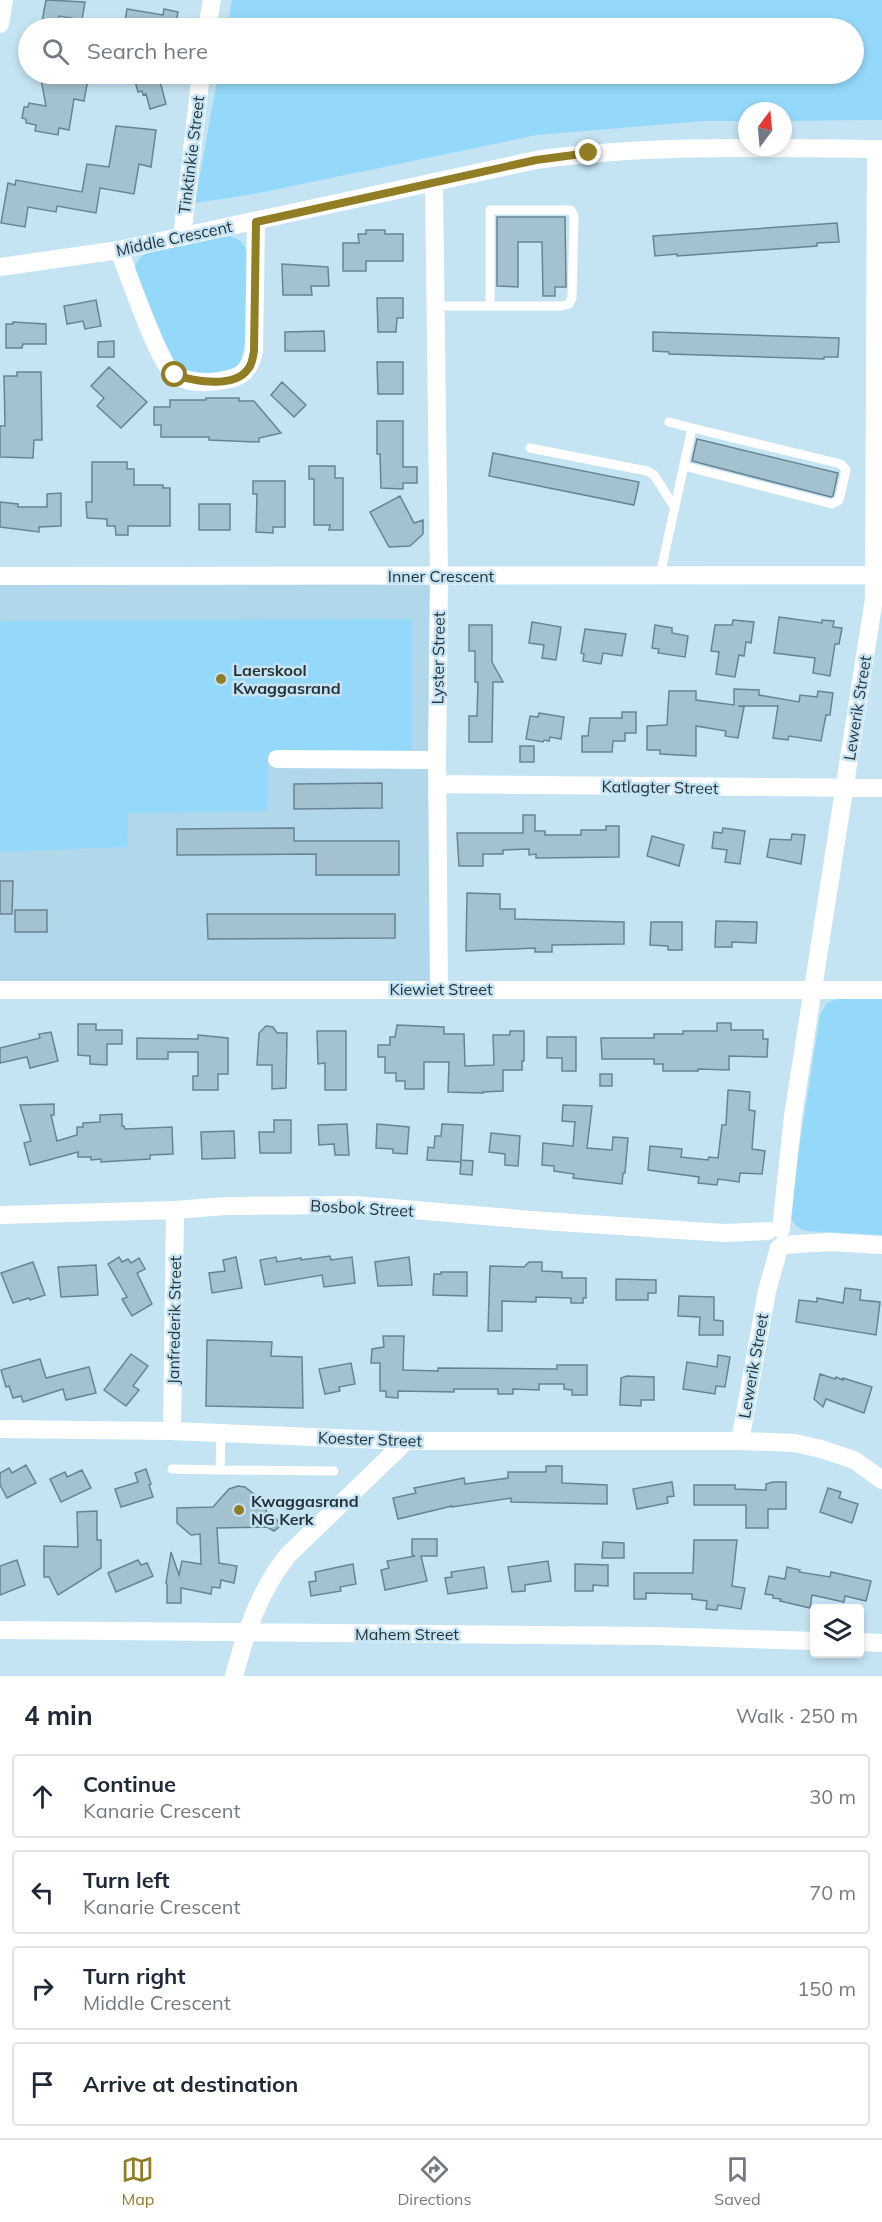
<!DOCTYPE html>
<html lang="en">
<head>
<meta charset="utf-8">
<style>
	body { margin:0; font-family:Mulish,sans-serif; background:#f6f6f7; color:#1f2937 }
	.controls { position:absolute; right:18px; bottom:18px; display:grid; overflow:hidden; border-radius:6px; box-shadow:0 3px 9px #0003 }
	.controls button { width:54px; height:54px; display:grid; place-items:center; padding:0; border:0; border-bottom:2px solid #e0e1e3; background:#fff; color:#1f2937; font:30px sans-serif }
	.compass { position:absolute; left:738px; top:102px; width:54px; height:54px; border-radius:50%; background:#fff; box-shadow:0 3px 9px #0003; rotate:16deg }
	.stop { position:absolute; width:18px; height:18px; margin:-14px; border:4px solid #907d24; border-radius:50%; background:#fff }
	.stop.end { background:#907d24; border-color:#fff; box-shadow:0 2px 6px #0008 }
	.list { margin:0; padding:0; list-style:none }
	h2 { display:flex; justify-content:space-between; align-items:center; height:78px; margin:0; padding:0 24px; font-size:26px }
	h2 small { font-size:20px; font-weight:400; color:#747a83 }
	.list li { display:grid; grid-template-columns:39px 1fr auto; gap:18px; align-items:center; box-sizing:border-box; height:84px; margin:0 12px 12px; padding:0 12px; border:2px solid #e0e1e3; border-radius:6px }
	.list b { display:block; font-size:22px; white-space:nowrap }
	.list p { margin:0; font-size:20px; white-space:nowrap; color:#747a83 }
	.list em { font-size:20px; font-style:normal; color:#747a83 }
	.icon { flex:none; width:33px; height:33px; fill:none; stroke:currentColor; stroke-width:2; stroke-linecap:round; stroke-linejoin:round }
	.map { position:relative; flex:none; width:882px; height:1676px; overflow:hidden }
	.search { position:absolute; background:#fff; box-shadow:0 3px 9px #0003; left:18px; right:18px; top:18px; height:66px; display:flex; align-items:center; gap:15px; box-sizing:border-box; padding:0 21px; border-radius:33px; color:#747a83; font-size:22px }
	.sheet { height:462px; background:#fff }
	nav { display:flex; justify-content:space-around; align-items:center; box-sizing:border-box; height:84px; border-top:2px solid #e0e1e3; background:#fff; font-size:16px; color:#747a83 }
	nav a { display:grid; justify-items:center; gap:3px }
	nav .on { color:#907d24 }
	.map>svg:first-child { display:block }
	.built { fill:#b1d7ea }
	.green { fill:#95d9fa }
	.building { fill:#a4c1d0; stroke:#688492; stroke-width:1.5 }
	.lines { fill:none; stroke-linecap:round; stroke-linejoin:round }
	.service { stroke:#fff; stroke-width:9 }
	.minor { stroke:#fff; stroke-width:18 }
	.route { stroke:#907d24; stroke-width:8 }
	.poi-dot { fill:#907d24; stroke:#c5e4f3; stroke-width:2 }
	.labels { text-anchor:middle; stroke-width:5; stroke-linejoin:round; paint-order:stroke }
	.street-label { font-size:16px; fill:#273339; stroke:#c5e4f3 }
	.poi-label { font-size:16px; font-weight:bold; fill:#273339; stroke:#c5e4f3; text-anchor:start }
</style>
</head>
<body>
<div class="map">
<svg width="882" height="1676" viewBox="0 0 882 1676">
	<rect width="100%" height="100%" fill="#c5e4f3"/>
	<path class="built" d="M442,573V987L0,989V575Z"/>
	<path class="green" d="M232,0H882V120L783,121V111H747V121H704L537,135L254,194L195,203L218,74H854V28H227Z
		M229,236C240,239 244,242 247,253C247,273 250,355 237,366C223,378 189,371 174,367L134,273C136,262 138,257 149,252Z
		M412,619V756L268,757L267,811L128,813L127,847L0,852V621Z
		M837,999H882V1235L807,1231C796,1228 791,1222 789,1212L820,1015L827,1003Z"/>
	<path class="building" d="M46,0L85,2L82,20L59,16L56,28L41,27Z
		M127,9L163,15L164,9L178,12L175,28L124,27Z
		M40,74H89L84,101L74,99L69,130L59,128L58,135L35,131L36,125L26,123V119L22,118L24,107H28L29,103L46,106Z
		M133,74H158L166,104L150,109L146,94L143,95L142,91L138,92Z
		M116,126L156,130L151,167L139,164L134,194L100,188L96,213L57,206L56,212L28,207L25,227L1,223L8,183L15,185L16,180L82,192L87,164L109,167Z
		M497,217H565L566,287H555V296H543L542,242H518V287L497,286Z
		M837,223L839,242L817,243V246L677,256V254L655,256L653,236Z
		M366,230H385V234H403V261H366V271H343V243H359L358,234H366Z
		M282,264L328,267L329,286H311L312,295H283Z
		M377,298H403V318H397L396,332H378Z
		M96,300L101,326L85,329L83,321L67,324L64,306Z
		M13,322L46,324V344H23L22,348H6V324H13Z
		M324,331L325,351H285V332Z
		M653,332L839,338L838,357H824V359L669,354V352L653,351Z
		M114,341V357H98V342Z
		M377,362H403V394H378Z
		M109,367L147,402L121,428L97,406L104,398L91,386Z
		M17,372H41L42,440H34L33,458L0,457V426H5L4,376H17Z
		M282,382L306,405L294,417L271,395Z
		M206,398H239V401H254L281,433L259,438V442L209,440V437H161V425H154V407H170V400H206Z
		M377,421H403V467H417V483H403V489L381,488L380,454H377Z
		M697,439L838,473L833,496L831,497L692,461Z
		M493,453L639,482L634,505L489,476Z
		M92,462H127V469H134V485H163V488H170V526H128V535H116L115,526H107V519L87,518L86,502H92Z
		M309,466H335V478H343V530H329L330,525H314V479H309Z
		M253,481H285V527H273V533L256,532L257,494H253Z
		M61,493V526L39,527V532L0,527V502L18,504V507H47V494Z
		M400,496L414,523L423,520V534L410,546L389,547L370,512Z
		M199,504H230V530H199Z
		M779,617L822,623V620L834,621L833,627L842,628L839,644H835L830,676L813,673L815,658L774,653Z
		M733,620L754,622L751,643L746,642L744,656L739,655L735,677L716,674L719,652L711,651L715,625H732Z
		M532,622L561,627L556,660L542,658L544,645L529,643Z
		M469,625H492V662L503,682H493L492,742H469V716H477L478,682H475V651H469Z
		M655,625L672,628V633L688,636L685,657L658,653L659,649L652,648Z
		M585,629L626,634L622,656L603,653L601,664L583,661L584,654L581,653Z
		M734,689L759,690V695L799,702L800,695L817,697L818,691L833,693L830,715H826L821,741L789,736L788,740L773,738L778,706H738L744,707L738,738L725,736L726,731L696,726V756L660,754V750H647V726L667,725L669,691H696V700L734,705Z
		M622,712H636V733H625V741H613L612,752H582V736H588L590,718H622Z
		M539,713L564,717L561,739L550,737L549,741L544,740L543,742L526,739L530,716L538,717Z
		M520,746H534V762H520Z
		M382,783V808L294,809V784Z
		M523,815H535V831H545V835H581V830H606V826H619V857L536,858V854L529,855V849L503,850V854H483V866H459L457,833H523Z
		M294,828V841H399V875H316V854L177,855V829Z
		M723,828L745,831L740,864L725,862L727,850L712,848L714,832L722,833Z
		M792,834L805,835L801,864L767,857L770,839L791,840Z
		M652,836L684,845L679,866L647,856Z
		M0,881H13L12,914H0Z
		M467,893L500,894V909H515V919L624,922V944L552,945V952H535V948L466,951Z
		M15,910H47V932H15Z
		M207,914H395V938L208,939Z
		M716,921L757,922L756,943L732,942V947H715Z
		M651,922H682V950H668V946L650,945Z
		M717,1023H731V1030H763V1039H768L767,1057L729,1056V1070L698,1069V1071H663V1064H654V1059H602L601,1038H654V1034H683V1031H717Z
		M78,1024H96V1030H122V1044H107V1065L90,1064V1056L78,1055Z
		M397,1025L444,1027V1034H464L465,1066L494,1065L493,1035H510V1031H524V1061H522V1070H503V1091L483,1092V1093L448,1092L449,1062H424V1089H405V1081H396V1073H385V1057H378V1045H390V1037H395Z
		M266,1026L273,1027L277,1033H287L286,1088L272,1089V1065H257L259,1033Z
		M317,1031H346V1090H325V1063L318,1064Z
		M51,1032L58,1061L30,1068L27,1057L0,1063V1048L40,1038L39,1034Z
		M198,1035L228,1038V1074H218V1090H193V1076H198V1052H168V1059H137V1038L198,1039Z
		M547,1037H576V1071H562V1058H547Z
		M600,1074H612V1086H600Z
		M728,1090L750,1092L749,1110L755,1111L752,1149L765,1151L762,1174L740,1173L739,1182L718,1179L717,1185L698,1183L699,1177L648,1170L650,1146L682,1149L681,1157L708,1160L709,1157L718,1158L722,1125H726Z
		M54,1104V1115H51L57,1141L77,1135V1127H83V1123L100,1122V1115L122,1114V1126H124L125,1129L172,1127L173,1154L150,1155V1159L101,1162V1159L91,1160V1157H78V1152L30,1165L24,1143L31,1141L20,1105Z
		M563,1105L592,1106L587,1148L612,1150L613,1137L628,1138L625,1173H623L622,1184L573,1178L574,1174L554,1171V1166L542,1165L543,1143L573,1146L575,1122L562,1121Z
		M274,1120H291V1153H260L259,1132H274Z
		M347,1124L349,1155H335L334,1144L319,1145L318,1125Z
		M377,1124L409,1127L407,1154L393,1153V1149L376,1148Z
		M442,1124L463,1125L461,1160L473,1161L472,1175L460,1174L461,1162L427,1160L428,1147L434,1148L435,1136H441Z
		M234,1131L235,1158L202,1159L201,1132Z
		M491,1133L520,1136L518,1166L505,1165V1154L489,1152Z
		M330,1256L331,1260L352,1257L355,1283L324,1287L322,1275L265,1285L260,1260L276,1257L277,1262L301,1258V1260Z
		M119,1257L122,1262L128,1259L131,1263L139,1258L145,1269L137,1273L152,1304L132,1316L122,1299L127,1297L108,1264Z
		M236,1257L242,1288L212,1293L209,1273L225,1271L223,1260Z
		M409,1257L412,1285L378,1286L375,1262Z
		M33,1262L45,1295L30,1300L29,1298L13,1303L1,1273Z
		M529,1262H542V1271L562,1272V1278H586V1298H583V1303H571V1298L536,1297V1302L502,1301V1331H488L490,1266L524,1267Z
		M96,1265L98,1295L61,1297L58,1267Z
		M441,1272H467V1296L433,1295L434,1274H441Z
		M616,1279L656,1280V1293H648V1300H616Z
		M845,1288L861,1290L860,1300L880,1302L876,1335L796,1322L799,1300L817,1302V1298L843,1303Z
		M679,1296L714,1297V1320L723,1321V1335H699L700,1317L678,1316Z
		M383,1336H404L403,1370L438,1371V1368L557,1369V1365H587V1395H572V1390L564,1389V1384H539V1390L513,1389V1394H498V1389H454V1392L398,1391V1398L386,1397V1391H380V1363H371L372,1349L384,1347Z
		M207,1340L272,1342L271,1356L302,1357L303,1408L206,1406Z
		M131,1354L148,1366L133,1386L139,1390L126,1406L104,1390Z
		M718,1355L730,1357L725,1387L716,1386L715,1394L683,1389L687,1362L717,1367Z
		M40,1359L46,1378L89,1367L96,1393L66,1400L63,1389L23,1402L21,1396L13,1398L9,1386L6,1387L1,1370Z
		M351,1363L355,1384L339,1387L340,1391L325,1394L319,1369Z
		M820,1374L835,1379L836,1377L843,1380V1378L872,1387L864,1413L826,1399L823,1407L814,1399Z
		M627,1376L654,1377V1400H641V1406L620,1405L621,1378Z
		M26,1465L36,1483L7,1498L0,1485V1473L9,1468L12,1473Z
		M546,1466H562V1483L607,1485V1504L511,1502V1498L452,1507V1506L398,1519L393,1498L416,1493L414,1488L464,1478L465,1484L508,1478V1472H546Z
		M146,1469L151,1484L149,1485L153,1497L121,1507L115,1489L138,1482L135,1473Z
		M82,1470L91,1488L61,1502L50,1479L65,1472L67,1477Z
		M672,1482L674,1496L667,1497L668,1503L637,1509L633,1489Z
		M773,1482H786V1509H768V1528H746V1505H694V1485H735V1489L766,1490V1484Z
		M238,1486L245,1487L254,1494L264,1504L267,1513H273V1516L278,1521L279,1527L274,1531L267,1527L217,1528L219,1563L237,1566L234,1583L221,1580L220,1588L212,1587L211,1594L181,1588V1603H167V1584L166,1583L171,1552L179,1575L182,1561L201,1564L200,1534L191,1535L177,1523V1508L213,1507L229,1489Z
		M828,1488L841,1492L839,1498L858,1504L852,1523L820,1512Z
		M97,1511V1540H101V1568L58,1595L49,1577H44V1546L78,1547L77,1512Z
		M412,1539H437V1556H421L427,1581L385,1590L381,1570L389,1568L387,1561L415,1556L412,1555Z
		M694,1540H737L732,1586L745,1588L741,1609L718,1605L717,1610L706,1609L707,1601L692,1599V1594L646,1593V1599H634V1573H693Z
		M603,1542L624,1543V1558H602Z
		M17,1560L25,1585L0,1595V1566Z
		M138,1560L141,1565L147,1563L153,1576L116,1592L108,1573Z
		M548,1561L551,1581L525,1585V1591L512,1592L508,1567Z
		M353,1564L356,1584L340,1587L341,1591L311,1596L309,1582L316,1581L315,1572Z
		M575,1564L608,1565V1586L593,1585V1591H575Z
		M484,1567L487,1588L448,1594L445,1578L452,1577L451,1572Z
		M787,1567L800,1570L799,1572L830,1577L831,1572L871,1581L866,1601L845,1596L844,1602L812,1595L810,1608L780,1601L781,1599L773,1598V1595L765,1594L769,1576L785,1579Z"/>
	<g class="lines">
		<path class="service" d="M436,306H562L569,304L572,298L574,216L571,210H490V306
			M530,448L647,471L654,475L675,508
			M684,466L832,504L839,500L846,470L841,464L692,428
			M660,575L692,428L669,422
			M221,1433L220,1470L334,1471
			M172,1469L220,1470"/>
		<path class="minor" d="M0,24L4,0
			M207,28L212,0
			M434,183L439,576L437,760L439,989
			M182,237L201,74
			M119,250C128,273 159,365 175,375C188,384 211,383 225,380C243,377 250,369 254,351L256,222
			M0,267L119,250L536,160C651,144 766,148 882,149
			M0,576L882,575
			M277,759L437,760
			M437,784L882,788
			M0,990H882
			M0,1215L175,1210L226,1206L355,1205L544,1221L724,1233L768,1231
			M781,1229L793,1116L874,599L876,149
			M783,1245L830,1242L882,1245
			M0,1429L172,1431L406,1441H740L795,1443L821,1449L854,1460L882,1480
			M172,1431L175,1210
			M740,1441L767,1291L779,1248
			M0,1630L654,1636L814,1641
			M860,1642L882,1643
			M234,1676C246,1632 259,1591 288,1555L406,1441"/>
	</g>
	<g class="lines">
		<path class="route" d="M175,375C194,381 234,389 248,369C252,365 253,357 254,351L256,222L536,160L589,153"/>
	</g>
	<g class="poi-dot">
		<circle cx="221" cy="679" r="6"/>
		<circle cx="239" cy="1510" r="6"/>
	</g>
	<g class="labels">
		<g class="street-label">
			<text transform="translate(191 155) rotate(-83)" y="6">Tinktinkie Street</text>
			<text transform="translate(174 238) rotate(-12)" y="6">Middle Crescent</text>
			<text x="441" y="582">Inner Crescent</text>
			<text transform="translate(438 658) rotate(-89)" y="6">Lyster Street</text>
			<text transform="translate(857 708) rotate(-81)" y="6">Lewerik Street</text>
			<text transform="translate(660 787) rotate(1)" y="6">Katlagter Street</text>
			<text x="441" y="995">Kiewiet Street</text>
			<text transform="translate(362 1208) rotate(3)" y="6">Bosbok Street</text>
			<text transform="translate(174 1320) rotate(-89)" y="6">Janfrederik Street</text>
			<text transform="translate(753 1366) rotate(-80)" y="6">Lewerik Street</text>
			<text transform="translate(370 1439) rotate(2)" y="6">Koester Street</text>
			<text x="407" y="1640">Mahem Street</text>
		</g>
		<g class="poi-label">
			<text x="233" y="676">Laerskool<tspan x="233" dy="18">Kwaggasrand</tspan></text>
			<text x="251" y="1507">Kwaggasrand<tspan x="251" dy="18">NG Kerk</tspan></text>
		</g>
	</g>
</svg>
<div class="controls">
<button><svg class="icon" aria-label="layers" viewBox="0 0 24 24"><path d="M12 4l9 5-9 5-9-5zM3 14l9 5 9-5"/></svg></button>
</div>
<svg class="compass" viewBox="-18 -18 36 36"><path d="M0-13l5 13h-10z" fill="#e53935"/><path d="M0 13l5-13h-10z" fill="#747a83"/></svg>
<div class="stop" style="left:175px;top:375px"></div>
<div class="stop end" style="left:589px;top:153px"></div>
<div class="search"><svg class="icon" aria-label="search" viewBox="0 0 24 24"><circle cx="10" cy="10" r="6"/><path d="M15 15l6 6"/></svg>Search here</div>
</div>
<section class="sheet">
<h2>4 min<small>Walk · 250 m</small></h2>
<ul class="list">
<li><svg class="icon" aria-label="ahead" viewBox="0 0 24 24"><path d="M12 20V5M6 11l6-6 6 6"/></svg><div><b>Continue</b><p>Kanarie Crescent</p></div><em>30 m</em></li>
<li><svg class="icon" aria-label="left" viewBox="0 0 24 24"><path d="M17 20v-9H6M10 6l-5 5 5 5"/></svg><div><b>Turn left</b><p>Kanarie Crescent</p></div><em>70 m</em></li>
<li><svg class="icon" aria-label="right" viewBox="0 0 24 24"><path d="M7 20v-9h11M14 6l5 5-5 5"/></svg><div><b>Turn right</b><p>Middle Crescent</p></div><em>150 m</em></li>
<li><svg class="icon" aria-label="arrive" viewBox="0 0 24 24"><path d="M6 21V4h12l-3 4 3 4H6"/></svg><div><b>Arrive at destination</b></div></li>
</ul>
</section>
<nav>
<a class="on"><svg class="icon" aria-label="map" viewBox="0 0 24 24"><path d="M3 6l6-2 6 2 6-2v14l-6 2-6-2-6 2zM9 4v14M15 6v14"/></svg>Map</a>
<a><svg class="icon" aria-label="directions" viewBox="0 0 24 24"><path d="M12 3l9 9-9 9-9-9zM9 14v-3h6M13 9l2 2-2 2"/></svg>Directions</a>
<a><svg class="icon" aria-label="saved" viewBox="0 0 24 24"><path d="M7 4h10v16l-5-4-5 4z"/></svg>Saved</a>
</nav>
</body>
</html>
